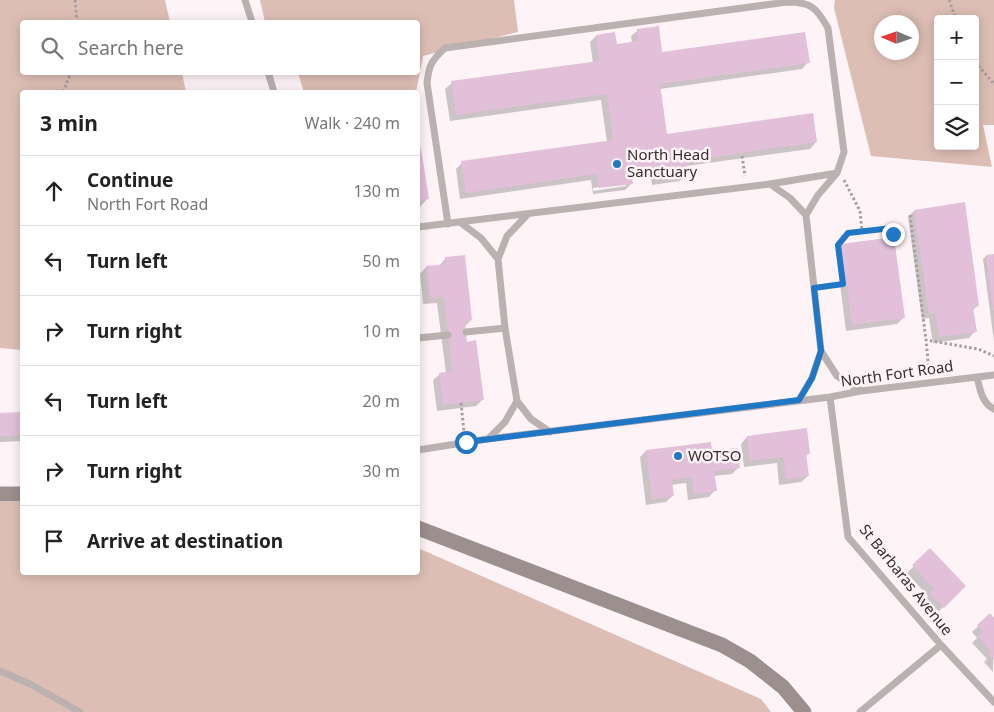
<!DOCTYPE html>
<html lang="en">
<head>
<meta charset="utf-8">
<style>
	body { margin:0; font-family:"Noto Sans",sans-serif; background:#f6f6f6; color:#222 }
	.controls { position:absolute; right:15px; top:15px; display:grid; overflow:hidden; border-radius:5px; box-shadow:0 2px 12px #0003 }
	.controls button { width:45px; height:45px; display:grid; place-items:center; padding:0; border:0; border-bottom:1px solid #e0e0e0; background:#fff; color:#222; font:25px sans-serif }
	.compass { position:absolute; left:874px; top:15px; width:45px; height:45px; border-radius:50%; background:#fff; box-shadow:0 2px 12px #0003; rotate:272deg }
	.stop { position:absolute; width:15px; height:15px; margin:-11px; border:4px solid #1f77c5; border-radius:50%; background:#fff }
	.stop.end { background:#1f77c5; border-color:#fff; box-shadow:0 1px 5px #0008 }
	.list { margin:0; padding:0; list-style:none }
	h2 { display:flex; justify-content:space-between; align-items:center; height:65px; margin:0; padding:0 20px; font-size:21px }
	h2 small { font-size:16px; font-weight:400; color:#767676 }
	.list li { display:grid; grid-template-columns:32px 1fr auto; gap:15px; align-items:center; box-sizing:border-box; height:70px; padding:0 20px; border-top:1px solid #e0e0e0 }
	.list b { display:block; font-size:19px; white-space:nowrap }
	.list p { margin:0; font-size:16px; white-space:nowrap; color:#767676 }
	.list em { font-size:16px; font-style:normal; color:#767676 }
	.icon { flex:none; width:28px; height:28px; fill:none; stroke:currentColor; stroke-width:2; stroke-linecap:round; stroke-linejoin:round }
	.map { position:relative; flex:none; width:994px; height:712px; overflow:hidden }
	.search { position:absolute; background:#fff; box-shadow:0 2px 12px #0003; left:20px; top:20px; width:400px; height:55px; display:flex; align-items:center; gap:12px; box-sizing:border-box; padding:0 18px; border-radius:5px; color:#767676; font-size:19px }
	.panel { position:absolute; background:#fff; box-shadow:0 2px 12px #0003; left:20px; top:90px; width:400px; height:485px; border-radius:5px }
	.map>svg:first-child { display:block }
	.green { fill:#ddbeb4; fill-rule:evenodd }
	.shadow { fill:#0003; fill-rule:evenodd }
	.building { fill:#e2c0da }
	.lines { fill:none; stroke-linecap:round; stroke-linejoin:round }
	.path { stroke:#a89ea1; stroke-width:3; stroke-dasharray:2.5 2.5; stroke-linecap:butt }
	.lane { stroke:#bcb1b1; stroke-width:7 }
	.secondary { stroke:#9e8f8f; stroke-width:15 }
	.route { stroke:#1f77c5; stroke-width:6 }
	.poi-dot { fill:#1f77c5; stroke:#fef4f7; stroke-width:2 }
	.labels { text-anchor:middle; stroke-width:5; stroke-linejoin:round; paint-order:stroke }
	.poi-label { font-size:15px; fill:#362d30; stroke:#fef4f7; text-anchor:start }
	.street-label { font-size:15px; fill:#362d30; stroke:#fef4f7 }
</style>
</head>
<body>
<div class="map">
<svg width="994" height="712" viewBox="0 0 994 712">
	<rect width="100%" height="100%" fill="#fef4f7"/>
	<path class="green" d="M0,0H165L170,22H22V72L182,73L186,92H22V350L0,348Z
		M260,0H514L518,32L423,56L416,92H304L298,73L418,72V22H265Z
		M835,0H994V125H983L992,167L871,156L834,8ZM938,19H975V146H938ZM912,22V52H882V22Z
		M0,502H22V572H418V548L761,699L771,712H0Z"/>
	<path class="shadow" d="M638,30L661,54L808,62L802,69L660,89L666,136L816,142L810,149L686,166L687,175L680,181L652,185L650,173L630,176L632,183L625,190L593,194L591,180L460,199L456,169L462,163L607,142L601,100L450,121L445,89L452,83L593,63L590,42L596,36L616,45L632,43L631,36ZM626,183V186L593,191V188Z
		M418,150H420L427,199L421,206H418Z
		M914,211L978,305L972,311L975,331L969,338L933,343L929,318L922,319L908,217Z
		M842,246L904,317L897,324L846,331L836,252Z
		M994,255V342L983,259L986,256Z
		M446,258L471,320L464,327L466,343L482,400L476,406L437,411L433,380L440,374L446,373L437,303L423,304L420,274L426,267L439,266Z
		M22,413V441L0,442V414Z
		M747,437L809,453L805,457L808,476L801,482L779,485L777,463L744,467L741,444Z
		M646,451L738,468L732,474L714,476L715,490L709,497L688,500L686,483L671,485L673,495L666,502L646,505L640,457Z
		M930,550L965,586L937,613L925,600L928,596L907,573Z
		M990,615L994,620L993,672L984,662L987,659L972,643L977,638L972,632Z"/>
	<path class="building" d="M659,26L662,52L805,32L810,63L660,84L667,134L813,113L817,142L686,161L688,175L658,179L656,167L631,171L633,184L599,188L597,174L466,193L461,161L613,140L607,94L456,115L451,81L599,61L596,35L615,32L617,44L638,41L637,29Z
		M421,148L429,199L418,201V149Z
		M965,202L979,306L973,307L977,332L939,337L935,312L929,313L914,210Z
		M894,237L905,318L852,325L841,244Z
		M994,254V310L993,311L986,255Z
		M465,255L472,320L465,322L467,342L476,340L484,400L443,405L439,373L452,371L444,297L430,298L426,266L446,264L445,257Z
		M22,412V435L0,436V413Z
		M807,428L810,454H806L809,476L786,479L783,457L750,461L747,436Z
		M711,442L712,451L737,448L740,468L714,471L717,491L694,494L692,477L672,480L674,496L652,499L646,450Z
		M930,548L966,586L944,608L930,593L934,589L912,565Z
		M990,613L994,618V660L989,654L992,652L978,636L983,631L977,625Z"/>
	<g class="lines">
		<path class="path" d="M75,0L77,22
			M949,0L956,19
			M975,62L994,84
			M63,92L71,72
			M742,156L745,176
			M844,180L860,211L862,231L892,228L893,234
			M910,215L926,340
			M824,287L843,284L838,245L847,233L862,231
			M929,371L926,340L978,349L994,356
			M461,403L464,432"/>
		<path class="lane" d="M245,0L252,22
			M268,72L274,92
			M806,215L821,351
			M461,223L481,238L498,259L505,328L517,401
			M448,224L427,83C429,65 431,61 445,48L787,2C811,2 816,7 828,28L844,152L837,173
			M418,227L770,184L837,173L818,195L806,215L790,198L770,184
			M498,259L507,236L527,215
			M466,332L505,328
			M418,338L448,335
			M977,377C980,390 982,403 994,409
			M830,397L848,537L941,645L994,702
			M799,400L812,378L821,351L837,376L861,391
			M489,438L505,422L517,401L531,419L550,432
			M418,450L488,439L830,397L861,391L994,375
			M0,671L30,684L80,712
			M860,712L941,645"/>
		<path class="secondary" d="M0,494H22
			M418,528L722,645L750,661L783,687L804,712"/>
	</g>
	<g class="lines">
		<path class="route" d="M466,442L799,400L812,378L821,351L814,288L843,284L838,245L848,233L892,228L893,234"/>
	</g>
	<g class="poi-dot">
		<circle cx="617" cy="164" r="5"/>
		<circle cx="678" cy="456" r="5"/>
	</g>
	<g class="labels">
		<g class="poi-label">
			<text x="627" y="160">North Head<tspan x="627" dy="17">Sanctuary</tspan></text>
			<text x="688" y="461">WOTSO</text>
		</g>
		<g class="street-label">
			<text transform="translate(897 374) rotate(-8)" y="5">North Fort Road</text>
			<text transform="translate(906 580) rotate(51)" y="5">St Barbaras Avenue</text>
		</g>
	</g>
</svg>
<div class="controls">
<button>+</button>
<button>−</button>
<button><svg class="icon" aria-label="layers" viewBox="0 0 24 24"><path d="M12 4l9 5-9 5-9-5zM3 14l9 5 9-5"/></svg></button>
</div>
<svg class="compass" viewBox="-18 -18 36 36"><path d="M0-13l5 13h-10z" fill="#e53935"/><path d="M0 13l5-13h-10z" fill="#767676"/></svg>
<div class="stop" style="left:466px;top:442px"></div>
<div class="stop end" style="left:893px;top:234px"></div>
<div class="search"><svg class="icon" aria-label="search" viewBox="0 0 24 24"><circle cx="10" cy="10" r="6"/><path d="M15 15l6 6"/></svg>Search here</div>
<section class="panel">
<h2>3 min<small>Walk · 240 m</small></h2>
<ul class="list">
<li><svg class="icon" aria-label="ahead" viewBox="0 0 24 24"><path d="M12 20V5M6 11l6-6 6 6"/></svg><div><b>Continue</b><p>North Fort Road</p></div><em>130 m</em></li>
<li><svg class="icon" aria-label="left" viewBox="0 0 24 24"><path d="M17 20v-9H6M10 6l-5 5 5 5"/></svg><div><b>Turn left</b></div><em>50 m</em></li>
<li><svg class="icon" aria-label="right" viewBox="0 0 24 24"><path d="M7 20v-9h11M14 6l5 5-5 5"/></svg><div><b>Turn right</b></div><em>10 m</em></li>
<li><svg class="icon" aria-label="left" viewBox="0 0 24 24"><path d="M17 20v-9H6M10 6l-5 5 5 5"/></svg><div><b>Turn left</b></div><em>20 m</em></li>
<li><svg class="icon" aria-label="right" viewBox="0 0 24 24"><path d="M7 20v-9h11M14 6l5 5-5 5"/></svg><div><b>Turn right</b></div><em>30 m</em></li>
<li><svg class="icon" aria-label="arrive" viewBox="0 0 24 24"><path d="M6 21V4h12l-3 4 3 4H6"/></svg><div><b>Arrive at destination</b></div></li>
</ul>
</section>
</div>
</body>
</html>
